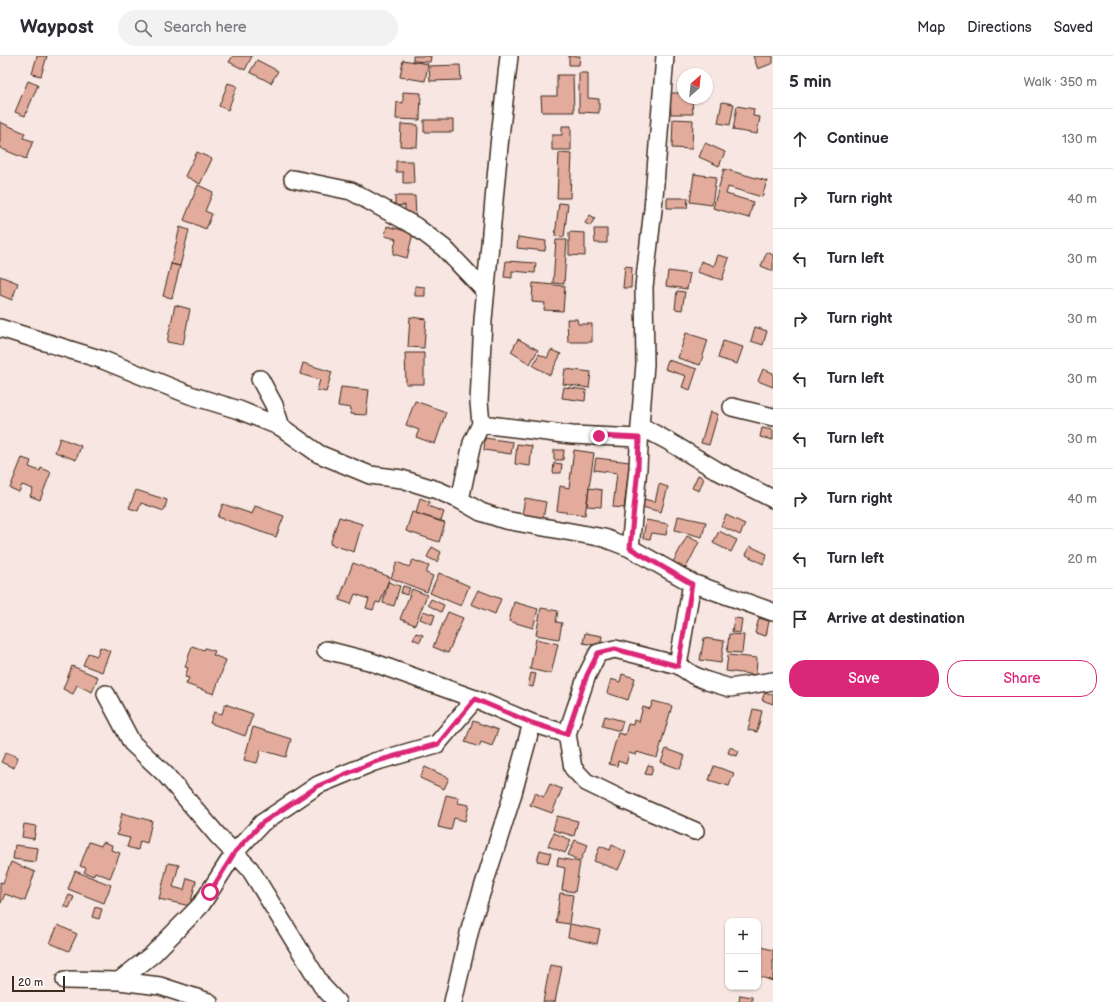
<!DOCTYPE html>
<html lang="en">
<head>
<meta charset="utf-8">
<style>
	body { margin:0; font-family:"Balsamiq Sans",sans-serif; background:#f2f2f3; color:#2b2b33 }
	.controls { position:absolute; right:12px; bottom:12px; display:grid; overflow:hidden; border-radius:8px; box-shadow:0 1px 3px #0004 }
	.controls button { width:36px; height:36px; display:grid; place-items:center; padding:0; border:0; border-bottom:1px solid #e1e1e2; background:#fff; color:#2b2b33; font:20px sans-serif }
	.compass { position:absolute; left:677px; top:12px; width:36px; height:36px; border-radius:50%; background:#fff; box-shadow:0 1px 3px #0004; rotate:27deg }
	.scale { position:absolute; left:12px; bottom:10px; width:53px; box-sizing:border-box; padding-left:4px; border:2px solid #3b2a1e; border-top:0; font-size:11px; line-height:14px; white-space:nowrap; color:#3b2a1e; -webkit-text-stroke:3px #fff; paint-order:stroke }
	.stop { position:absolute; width:12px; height:12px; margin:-9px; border:3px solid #db2777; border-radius:50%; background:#fff }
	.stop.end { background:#db2777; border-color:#fff; box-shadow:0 1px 4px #0008 }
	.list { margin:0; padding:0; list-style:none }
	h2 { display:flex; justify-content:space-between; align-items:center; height:52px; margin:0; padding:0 16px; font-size:17px }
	h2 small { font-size:13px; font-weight:400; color:#7c7c81 }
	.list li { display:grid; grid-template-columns:26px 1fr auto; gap:12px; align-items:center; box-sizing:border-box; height:60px; padding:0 16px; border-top:1px solid #e1e1e2 }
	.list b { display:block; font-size:15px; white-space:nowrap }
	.list em { font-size:13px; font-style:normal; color:#7c7c81 }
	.actions { display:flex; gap:8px; padding:12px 16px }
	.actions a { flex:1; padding:9px 0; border:1px solid #db2777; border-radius:16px; text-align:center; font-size:14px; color:#db2777 }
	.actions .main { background:#db2777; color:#fff }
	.icon { flex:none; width:22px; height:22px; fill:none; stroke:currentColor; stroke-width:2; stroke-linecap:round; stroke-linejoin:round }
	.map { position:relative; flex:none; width:773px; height:946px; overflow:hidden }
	header { display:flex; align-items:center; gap:24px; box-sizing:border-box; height:56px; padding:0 20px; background:#fff; border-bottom:1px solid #e1e1e2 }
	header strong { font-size:19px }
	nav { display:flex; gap:22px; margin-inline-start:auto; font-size:14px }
	.search { width:280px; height:36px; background:#f2f2f3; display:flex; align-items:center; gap:10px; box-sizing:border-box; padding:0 14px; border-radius:22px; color:#7c7c81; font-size:15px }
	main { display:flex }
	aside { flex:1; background:#fff }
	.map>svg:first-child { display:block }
	.building { fill:#e3ab9c; stroke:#3b2a1e }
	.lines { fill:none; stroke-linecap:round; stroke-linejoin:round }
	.minor-casing { stroke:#3b2a1e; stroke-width:20 }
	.minor { stroke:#fff; stroke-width:17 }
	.route { stroke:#db2777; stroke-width:5 }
</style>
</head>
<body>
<header>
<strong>Waypost</strong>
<div class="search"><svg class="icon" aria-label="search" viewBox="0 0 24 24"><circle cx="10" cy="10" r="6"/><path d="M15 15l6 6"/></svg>Search here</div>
<nav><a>Map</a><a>Directions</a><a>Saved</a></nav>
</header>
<main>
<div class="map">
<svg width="773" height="946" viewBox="0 0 773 946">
	<rect width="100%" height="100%" fill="#f7e6e1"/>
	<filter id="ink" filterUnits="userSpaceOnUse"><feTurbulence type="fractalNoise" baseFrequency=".025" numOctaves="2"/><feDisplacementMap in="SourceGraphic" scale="8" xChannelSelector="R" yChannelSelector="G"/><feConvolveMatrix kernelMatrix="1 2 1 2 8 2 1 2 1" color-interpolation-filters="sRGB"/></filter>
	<g filter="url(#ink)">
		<path class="building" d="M37,0H47L41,20L32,18Z
			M233,0H252L245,14L229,6Z
			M413,0H431L430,6L413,5Z
			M569,0H580L579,9H569Z
			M753,0H773V7L758,13Z
			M257,4L278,15L271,27L250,16Z
			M403,4L428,8L425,25L400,21Z
			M460,9L461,24L430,25L429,10Z
			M579,17H588V42L599,43V57L579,56Z
			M557,19H573L574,56H542L541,40H557Z
			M28,25L38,29L25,60L15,56Z
			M228,27L237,30L228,54L219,50Z
			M403,36L421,37L420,64L396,63L397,46L403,47Z
			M670,37H683V42H692L693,58H671Z
			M722,46L734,48L730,69L718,67Z
			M737,50L754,53L753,60L760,61L757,78L733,74Z
			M673,63L693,64L692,93L672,92Z
			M424,64H453V76H424Z
			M0,66L25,77L23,82L33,85L26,103L0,92Z
			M401,68L418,69L417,91L400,90Z
			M562,70H571V94H552V79H562Z
			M705,87L725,96L719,110L699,101Z
			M197,96L212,103L200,128L185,120Z
			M559,97L572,98L570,142H557Z
			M396,105H413L414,127H403V116H396Z
			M724,113L767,125L762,141L728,131L726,138L753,146L749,162L713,152Z
			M694,118L716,121L712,149L690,146Z
			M198,129L213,136L205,155L212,158L206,173L184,164Z
			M395,140H415L416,162H405V149L395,150Z
			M667,142H688L687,152H667Z
			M559,147L568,148L564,181L555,180Z
			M590,159L595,162L590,170L585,167Z
			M387,170L413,177L407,202L393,198L396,183L385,180Z
			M180,171L189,174L180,210L171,208Z
			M594,173H607V187H595Z
			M569,176L585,177V200L569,199Z
			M518,181L546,185L545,195L517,192Z
			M556,184H567L564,228L553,227Z
			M767,196L773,199V215L761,210Z
			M718,199L729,202L722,224L697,216L701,205L714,210Z
			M506,205L536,207L535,217L512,215V222L504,221Z
			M171,208L180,210L172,242L163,240Z
			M625,210L632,211L631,232H623Z
			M668,215L690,218L687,233L666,230Z
			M0,220L18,227L12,244L0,239Z
			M533,227L565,230L563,255L544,254L545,247L532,246Z
			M415,230L425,231V240H415Z
			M677,235L685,236L682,254L675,253Z
			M175,249L190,253L183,289L167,286Z
			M410,261L426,263L424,292L408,291Z
			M567,263H577L578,268H592V286H568Z
			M755,271L767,275L763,289L751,285Z
			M686,277L708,284L700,309L678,302Z
			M518,283L538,294L530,308L511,296Z
			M723,285L743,291L737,308L718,302Z
			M551,294L561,298L550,319L533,310L539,298L547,302Z
			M405,297H424V328H406Z
			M668,304L697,313L690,334L682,331L686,320L665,313Z
			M303,307L332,316L326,336L317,334L320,324L300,318Z
			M565,313L591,316L589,332L563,328Z
			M763,313L773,317V331L758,325Z
			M341,331L369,334L366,359L350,358L351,352L338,350Z
			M564,331L586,334L585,345L562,342Z
			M415,345L446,356L435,388L416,381L419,374L406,369Z
			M710,356L718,358L709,389L701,387Z
			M762,372L773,374V384L760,381Z
			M60,382L81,390L76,404L55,396Z
			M485,382L513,386L511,398L484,394Z
			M517,388L532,390L530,410L515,408Z
			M554,394H564L563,404H554Z
			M574,394L594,397L585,459L557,455L560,430L569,432Z
			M22,402L31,405L29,411L40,415L41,412L51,416L40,444L30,440L33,433L22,429L19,436L10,432Z
			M596,402L630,406L624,452L613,451L617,417L594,414Z
			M554,407L562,408L561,417H553Z
			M698,419L704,422L699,435L692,432Z
			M659,428L668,431L661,456L642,451L644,443L655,446Z
			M589,432L602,434L601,451L587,450Z
			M136,434L167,444L164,455L141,447L138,455L129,452Z
			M420,442L430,446L428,450L444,456L441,465L416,457Z
			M525,442L546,446L543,463L522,459Z
			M223,448L252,458L255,450L284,460L276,481L218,461Z
			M412,456L445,467L439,486L406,475Z
			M726,459L745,468L740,479L721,470Z
			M678,460L706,466L702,481L675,474Z
			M339,461L362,468L354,496L330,488Z
			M646,464L668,468L666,479L652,477L650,483L643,482Z
			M719,475L737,484L731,496L713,487Z
			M687,480L699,486L686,512L673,506Z
			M750,490L767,498L763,508L746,499Z
			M432,491L441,496L437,506L427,501Z
			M413,504L429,510L426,517L433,520L427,536L391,522L397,506L409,511Z
			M353,507L390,521L380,547L376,546L373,554L366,552L369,543L355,538L351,548L339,544Z
			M439,517L469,530L461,550L430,537Z
			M388,526L400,530L394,550L383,547Z
			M403,530L410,532L407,539L401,537Z
			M412,533L427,539L415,569L400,563Z
			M478,534L501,543L495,558L471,548Z
			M431,543L444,549L441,556L428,549Z
			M514,546L538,553L533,572L509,565Z
			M541,552L558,555L556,566L562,567L559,583L536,579Z
			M423,555L435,559L432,568L420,563Z
			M448,556L463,562L448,597L433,591Z
			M734,562L742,563L740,577L732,576Z
			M759,562L769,565L766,580L755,577Z
			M416,577L423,579L420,586L413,583Z
			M585,577L602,580L600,590L583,587Z
			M729,578L744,579L742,597L727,596Z
			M704,582L724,585L721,607L700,604Z
			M536,583L558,588L551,618L530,613Z
			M192,590L204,594L205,592L215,595L213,599L226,604L214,638L186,628L189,622L185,621L188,612L185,611Z
			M100,591L110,595L102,616L83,609L88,597L97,600Z
			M728,599L757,602L756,619L726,615Z
			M72,610L98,621L92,636L77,629L73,638L63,633Z
			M531,617L536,618L533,631L528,630Z
			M622,618L635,622L628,644L607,637L611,623L620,626Z
			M765,636L773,639V648L762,644Z
			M653,645L672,650L657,702L637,696L636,699L629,697L626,708L618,705L617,710L609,708L618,677L625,679L628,668L633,669L634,664L639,666L643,651L650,653Z
			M225,648L253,658L245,680L210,667L214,656L222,658Z
			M753,653L762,655L757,676L748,674Z
			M605,660L623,665L620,675L602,670Z
			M473,665L498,674L492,690L481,686L479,691L465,686Z
			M253,671L291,683L286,701L261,694L257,707L244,704Z
			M730,691L739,695L737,700L728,697Z
			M666,693L685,700L680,713L661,706Z
			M6,696L18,701L14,712L1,706Z
			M648,709L653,710L651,719L645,718Z
			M714,710L734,717L729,730L709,724Z
			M425,711L449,722L444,733L420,722Z
			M550,728L562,733L552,757L530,749L535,737L544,741Z
			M446,739L459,742L458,747L469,749L465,765L454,762L451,774L438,771Z
			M122,757L152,765L147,787L140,785L138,794L127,791L130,782L117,779Z
			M557,760L578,765L574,780L553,774Z
			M24,768L36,770L34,783L22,781Z
			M554,777L571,784L565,797L548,790Z
			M575,784L588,789L580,805L568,799Z
			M89,786L101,790L103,786L112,789L111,794L120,797L110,822L95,816L93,820L84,816L86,812L80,810Z
			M15,789L38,792L36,806L13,803Z
			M612,789L626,796L618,814L594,805L600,790L610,794Z
			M540,794L551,797L548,807L537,805Z
			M558,802L580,806L575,836L562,834L565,812L557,810Z
			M11,806L35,816L25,845L5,838L1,847H0V826L3,827Z
			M168,807L179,809L173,831L184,834L187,822L196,825L190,850L159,843Z
			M75,815L111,829L104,847L68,833Z
			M560,837L573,839L569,868L556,866Z
			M69,839L74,841L69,852L64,850Z
			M95,851L102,853L99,863L92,861Z
			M570,868L600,874L597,888L568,881Z
			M58,869L77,878L69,895L50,887Z
			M761,891L773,894V925L758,920V902Z
			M550,909L562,911L555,946H543Z
			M740,939L752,941V946H739Z"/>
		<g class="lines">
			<defs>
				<path id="minor" d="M293,123L351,135L415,170L444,192L485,235
					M0,272L103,304L190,339L239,354L281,371L319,398L370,419L402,423L437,434L460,444L481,456L505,464L604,482L630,492L692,527L773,556
					M260,323L274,349L281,371
					M732,351L773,361
					M481,368L572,379L639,382
					M640,370L668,385L718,415L773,443
					M460,444L472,387L481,368L479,346L483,264L499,90L509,0
					M630,492L638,412L640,370L645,308L644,231L653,153L665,0
					M326,594L369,605L475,643L532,667L567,678
					M678,609L692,527
					M106,638L132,687L165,718L218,780L250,813L322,930L337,946
					M695,775L621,743L586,726L573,712L567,678L587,619L598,597L615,593L678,609L693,619L707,625L730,632L773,625
					M65,924L119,925L160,930L209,946
					M119,925L153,898L201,849L235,796L262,767L318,729L374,706L437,688L475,643
					M453,946L471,869L511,744L532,667"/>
			</defs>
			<use href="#minor" class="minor-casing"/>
			<use href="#minor" class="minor"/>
		</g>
	</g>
	<g class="lines" filter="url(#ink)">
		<path class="route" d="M210,836L235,796L262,767L318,730L374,706L438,688L475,643L532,667L567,678L587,619L598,597L615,593L678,610L692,528L630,492L638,412L639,382L599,380"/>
	</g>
</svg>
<div class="controls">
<button>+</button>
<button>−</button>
</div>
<svg class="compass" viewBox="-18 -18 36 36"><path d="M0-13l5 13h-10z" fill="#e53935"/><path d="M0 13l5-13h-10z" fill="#7c7c81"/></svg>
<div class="scale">20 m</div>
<div class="stop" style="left:210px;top:836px"></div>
<div class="stop end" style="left:599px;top:380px"></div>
</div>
<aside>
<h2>5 min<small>Walk · 350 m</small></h2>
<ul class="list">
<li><svg class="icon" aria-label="ahead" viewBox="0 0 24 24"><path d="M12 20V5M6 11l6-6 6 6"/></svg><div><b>Continue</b></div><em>130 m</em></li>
<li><svg class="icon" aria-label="right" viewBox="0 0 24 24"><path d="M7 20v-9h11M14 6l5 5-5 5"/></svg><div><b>Turn right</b></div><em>40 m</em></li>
<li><svg class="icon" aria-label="left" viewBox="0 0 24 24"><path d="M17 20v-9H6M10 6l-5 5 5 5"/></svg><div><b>Turn left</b></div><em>30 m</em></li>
<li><svg class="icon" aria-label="right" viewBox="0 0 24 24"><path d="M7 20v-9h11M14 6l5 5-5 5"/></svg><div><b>Turn right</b></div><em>30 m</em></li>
<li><svg class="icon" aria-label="left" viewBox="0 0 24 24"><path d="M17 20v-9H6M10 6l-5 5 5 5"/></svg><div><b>Turn left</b></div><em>30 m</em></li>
<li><svg class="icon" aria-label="left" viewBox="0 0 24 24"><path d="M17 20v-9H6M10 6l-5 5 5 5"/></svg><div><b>Turn left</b></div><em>30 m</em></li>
<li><svg class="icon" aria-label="right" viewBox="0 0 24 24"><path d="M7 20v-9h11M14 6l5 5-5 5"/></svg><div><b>Turn right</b></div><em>40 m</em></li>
<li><svg class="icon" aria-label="left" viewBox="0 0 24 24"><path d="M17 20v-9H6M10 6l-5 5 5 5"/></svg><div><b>Turn left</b></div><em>20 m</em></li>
<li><svg class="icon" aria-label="arrive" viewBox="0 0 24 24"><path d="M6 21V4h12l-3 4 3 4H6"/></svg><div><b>Arrive at destination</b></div></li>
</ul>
<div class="actions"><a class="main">Save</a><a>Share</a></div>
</aside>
</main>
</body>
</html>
